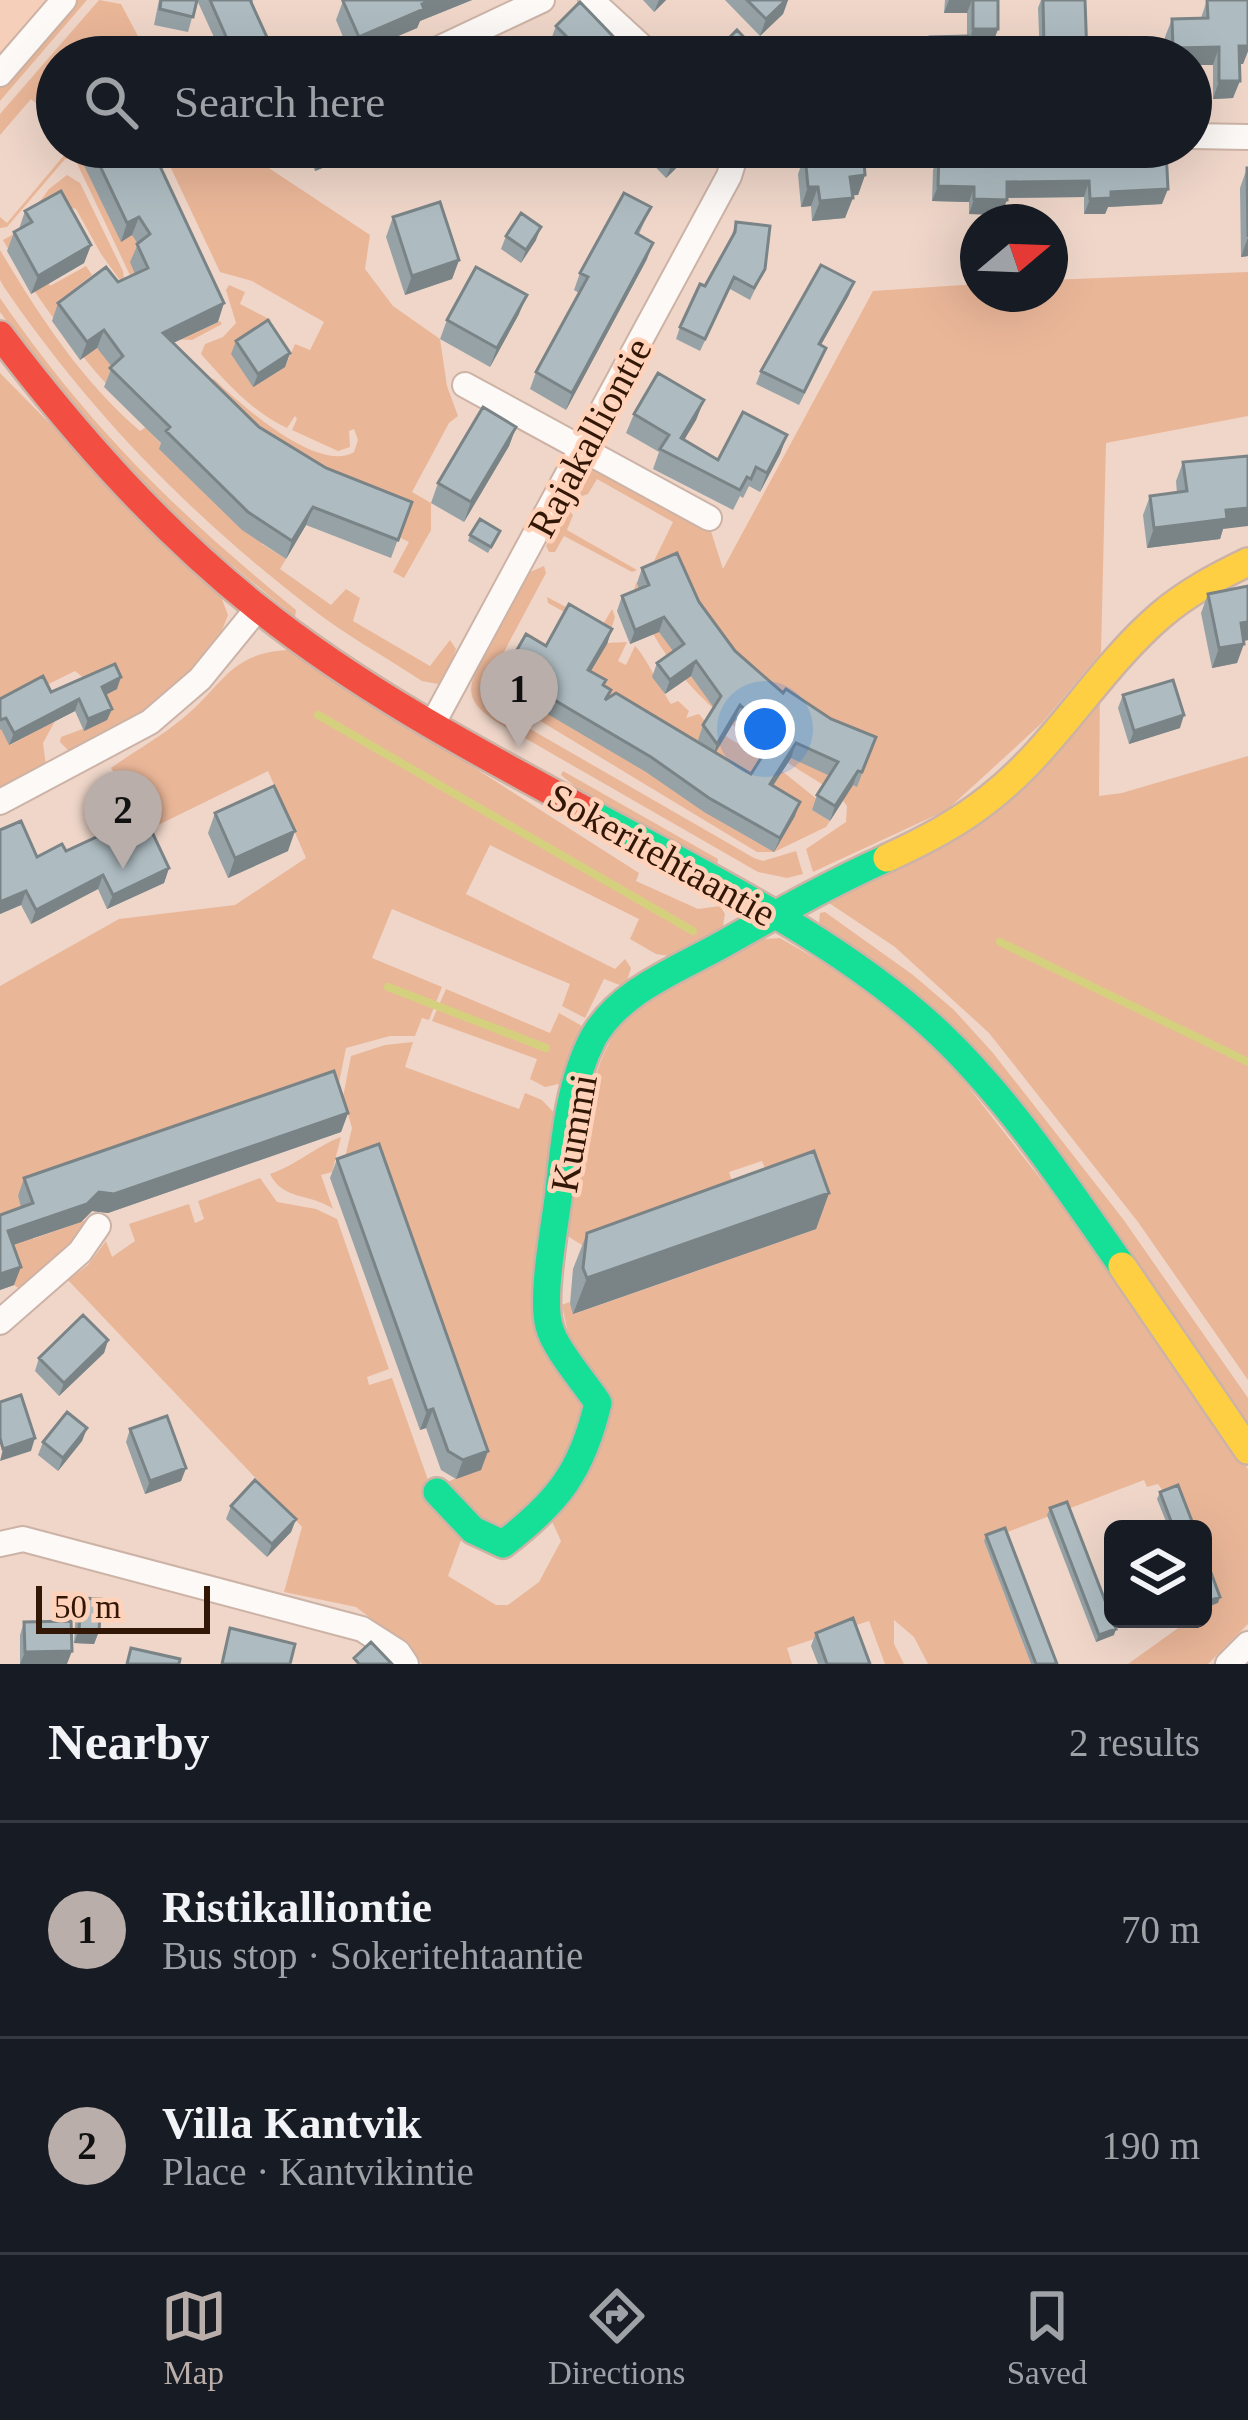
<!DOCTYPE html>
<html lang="en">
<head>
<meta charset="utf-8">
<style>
	body { margin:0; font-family:"Times New Roman",serif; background:#20242c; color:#f1f3f6 }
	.controls { position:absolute; right:36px; bottom:36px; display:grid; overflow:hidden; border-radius:18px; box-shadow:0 12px 48px #0002 }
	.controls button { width:108px; height:108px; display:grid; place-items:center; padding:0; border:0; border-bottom:3px solid #363941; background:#171b24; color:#f1f3f6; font:60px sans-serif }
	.compass { position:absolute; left:960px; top:204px; width:108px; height:108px; border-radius:50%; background:#171b24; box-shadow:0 12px 48px #0002; rotate:71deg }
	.scale { position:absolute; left:36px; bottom:30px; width:174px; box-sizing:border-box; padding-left:12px; border:6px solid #321707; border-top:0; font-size:33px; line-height:42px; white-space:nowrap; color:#321707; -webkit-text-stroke:9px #ffd2b9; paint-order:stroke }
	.you { position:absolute; left:765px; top:729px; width:42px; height:42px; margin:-30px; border:9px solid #fff; border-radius:50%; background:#1a73e8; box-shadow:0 0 0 18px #1a73e833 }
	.badge { display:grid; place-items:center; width:78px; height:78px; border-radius:50%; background:#b9aea9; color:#111; font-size:39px; font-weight:700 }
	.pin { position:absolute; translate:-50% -99px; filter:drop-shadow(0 3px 6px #0008) }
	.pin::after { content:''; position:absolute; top:63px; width:42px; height:36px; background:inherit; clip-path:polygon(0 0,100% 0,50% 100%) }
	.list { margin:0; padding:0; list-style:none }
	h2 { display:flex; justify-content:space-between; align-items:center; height:156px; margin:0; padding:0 48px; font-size:51px }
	h2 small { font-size:39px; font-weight:400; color:#9ea1a6 }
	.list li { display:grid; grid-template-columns:78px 1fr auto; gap:36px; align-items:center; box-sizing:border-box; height:216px; padding:0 48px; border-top:3px solid #363941 }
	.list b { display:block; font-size:45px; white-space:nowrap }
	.list p { margin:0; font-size:39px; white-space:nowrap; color:#9ea1a6 }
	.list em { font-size:39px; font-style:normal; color:#9ea1a6 }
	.icon { flex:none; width:66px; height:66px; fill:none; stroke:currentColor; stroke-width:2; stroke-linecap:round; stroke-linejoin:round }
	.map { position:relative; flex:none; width:1248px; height:1664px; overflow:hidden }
	.search { position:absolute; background:#171b24; box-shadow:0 12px 48px #0002; left:36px; right:36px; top:36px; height:132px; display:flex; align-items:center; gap:30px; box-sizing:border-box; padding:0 42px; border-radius:66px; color:#9ea1a6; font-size:45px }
	.sheet { height:588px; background:#171b24 }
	nav { display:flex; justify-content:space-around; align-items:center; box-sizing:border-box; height:168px; border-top:3px solid #363941; background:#171b24; font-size:33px; color:#9ea1a6 }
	nav a { display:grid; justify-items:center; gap:6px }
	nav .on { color:#b9aea9 }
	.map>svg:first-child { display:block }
	.built { fill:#f6cfbb }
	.green { fill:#eab698 }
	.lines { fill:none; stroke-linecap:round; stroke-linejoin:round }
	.stream { stroke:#d5d07e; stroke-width:8 }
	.street-casing { stroke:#ccb3a6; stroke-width:28 }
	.fast-casing { stroke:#ccb3a6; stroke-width:32 }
	.slow-casing { stroke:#ccb3a6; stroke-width:32 }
	.jam-casing { stroke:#ccb3a6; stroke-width:32 }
	.street { stroke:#fdf9f7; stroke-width:24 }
	.fast { stroke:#16e098; stroke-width:27 }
	.slow { stroke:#ffcf43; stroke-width:27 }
	.jam { stroke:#f24e42; stroke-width:27 }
	.wall { fill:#96a2a6; fill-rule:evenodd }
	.shaded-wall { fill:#7a8487 }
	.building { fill:#aebcc1; stroke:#7a8487; stroke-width:3 }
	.labels { text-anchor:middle; stroke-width:9; stroke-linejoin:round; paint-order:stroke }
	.street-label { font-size:39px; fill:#321707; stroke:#ffd2b9 }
</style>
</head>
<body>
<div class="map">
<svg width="1248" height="1664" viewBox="0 0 1248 1664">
	<rect width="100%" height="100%" fill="#efd6c9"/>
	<path class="built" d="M0,0H53L0,63Z"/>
	<path class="green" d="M73,0H87L0,101V84Z
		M99,0L121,4L149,57H118L115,52L97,45L78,57H57V93L48,114L31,99L0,135V114Z
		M71,147H93L184,338L220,321L222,324L192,340L169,339L137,290L75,159H65L7,227L0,228V217L7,223Z
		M161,147H237L370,235L365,269L393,306L440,339L447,386L458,416L449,423L412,492L431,503V530L404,578L393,572L409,542L399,537L406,521L327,490L311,527L296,519L203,384L214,379C240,404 318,474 354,452L358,440L354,429L349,431L350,447L338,451L292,430L297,419L295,416L287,428C251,411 227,383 201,354L205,344L223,337L236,323L226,290L229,285L245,292L240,304L271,320L263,333L285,367L295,344L310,350L324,322L252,281L220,272Z
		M67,175L80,183L123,271L125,287L101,254L76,209L64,205L19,229L49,189Z
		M19,231L50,286L86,266L92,275L60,300L98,350L131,326L141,421C86,365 42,308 3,240Z
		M0,250C40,317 81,380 140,431L146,427L176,461L264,541L262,544L286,559L280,569L331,605L346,589L360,598L353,621L430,666L450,640L456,649L449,671L438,684L422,681C384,656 342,633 307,605C189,514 88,410 4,287L0,280Z
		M1248,272V416L1106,443L1101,653L1042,723L947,810L813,872L806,849L846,822L847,806L838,794C743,735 680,701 633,594L636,583L655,575L652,565L673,522L597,479L588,494L582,496L577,488L588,468L709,525L723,569L873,291L978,284V294H1050V280Z
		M0,298C88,426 177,513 296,610L295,617L161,507L42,370L0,312Z
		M0,373L221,597L228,615L222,630L193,670L160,702L71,753L60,742L61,737L107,720L91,684L75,671L0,708Z
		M569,510L573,515L567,530L637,570L632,572L564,536L555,552H549L546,546Z
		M544,566L546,573L490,678L489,689L499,711L754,858L763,861L796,851L803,874L787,878L758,872L497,722C478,709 464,698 475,674L530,572Z
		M547,597L602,626L612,609L615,617L607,643L627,642L618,661L626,665L635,646C645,655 661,690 671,704L678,701L689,711L686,718L699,714L708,725L782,771L818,800L812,810L830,821L826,827L774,852H757L509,702L501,693L500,678L526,632L548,645L566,613L548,603Z
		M290,650L639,873L636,881L698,909L720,906L725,914L723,926L676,957L656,954L630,939L639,919L490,845L466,894L615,969L625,959L631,968L625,987L604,979L585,1018L562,1006L570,984L392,909L372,958L442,987L429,1020L422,1018L415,1036H390L346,1048L336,1098L18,1196L33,1239L86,1220L78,1239L24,1292L14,1285L0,1245V986L119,919L235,905L306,858L268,771L150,829L111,768C135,751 160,737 182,719C223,686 229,652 290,650Z
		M1100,690L1099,796L1122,793L1248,756V1380L1138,1222L989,1033L895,947L829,903L909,857Z
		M55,721L43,743L46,766L0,790V727L10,745Z
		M563,771L718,859L717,867L590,799L561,775Z
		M825,912L913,975L954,1010L993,1053L1123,1219L1248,1398V1425L1153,1286L819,922L820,913Z
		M780,938L867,988L952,1066L1135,1299L1248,1469V1624L1208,1664H1128L1181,1626L1184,1619H1203V1609L1218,1603L1203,1564V1529H1190L1158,1484L1147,1487L1144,1480L984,1541L1031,1664H928L914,1637L894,1620V1644L904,1664H885L869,1621L787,1648L792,1664H422L409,1648L356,1607L284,1592L302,1527L68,1280L88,1265L106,1241L112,1257L135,1241L129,1224L189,1204L195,1223L204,1219L198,1201L260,1178L277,1202L316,1209L337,1219L389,1369L367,1377L369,1385L392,1378L434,1497L464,1532L448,1576L496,1605H508L539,1582L561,1541L550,1517L595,1462L562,1305L569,1302L574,1314L816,1229L768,1176L762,1161L729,1172L734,1187L582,1245L569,1237L566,1228C579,1161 583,1058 634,1009C656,988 733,955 764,939Z
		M446,989L550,1033L559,1013L582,1026L563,1083L545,1087L530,1079L537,1059L432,1021Z
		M413,1042L405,1067L519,1109L525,1093L542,1100L559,1118L538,1303L587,1388L579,1453L498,1538L445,1483L480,1468L372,1164L341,1174L352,1128L343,1097L351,1056L385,1045Z
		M341,1137L332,1172L321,1175L333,1209C311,1193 283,1201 270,1174C300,1163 313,1148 341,1137Z"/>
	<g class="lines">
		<path class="stream" d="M318,715L693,931
			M1000,942L1248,1062
			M388,987L546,1048"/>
		<defs>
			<path id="street" d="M591,0L653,57
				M421,57L542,0
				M0,74L64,0
				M1191,136L1248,137
				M465,385L709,518
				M432,725L729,176L738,147
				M0,802L150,722L200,679L257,609
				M0,1322L80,1252L98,1226
				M0,1544L23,1539L362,1629L398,1652L406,1664
				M1228,1664L1248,1644"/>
			<path id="fast" d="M585,810C701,873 845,943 941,1035C1010,1101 1067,1187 1122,1266
				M437,1492L473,1530L503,1544C558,1502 582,1471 598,1403C585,1383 554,1348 549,1326C541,1298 554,1230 558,1199C564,1146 568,1086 593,1038C620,990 679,969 725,943C778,913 831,883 887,858"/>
			<path id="slow" d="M887,858C924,841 959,823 991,797C1056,746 1098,669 1161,615C1188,592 1217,577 1248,562
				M1122,1266L1248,1450"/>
			<path id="jam" d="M0,335C76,435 159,529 258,608C358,688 472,749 585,810"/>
		</defs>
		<use href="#street" class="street-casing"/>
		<use href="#fast" class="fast-casing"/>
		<use href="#slow" class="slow-casing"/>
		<use href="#jam" class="jam-casing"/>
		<use href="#street" class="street"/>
		<use href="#fast" class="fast"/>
		<use href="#slow" class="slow"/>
		<use href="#jam" class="jam"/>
	</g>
	<path class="wall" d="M159,0H253L252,4L276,57H223L197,0L188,32L154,25Z
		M345,0H472L420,21L417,28L351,56L336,20L343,1Z
		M643,0H666L654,12Z
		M725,0H788L783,14L760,36Z
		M945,0H998V29L992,45H968V57H926V50L930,37L967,36V13H944Z
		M1041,0H1085L1087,57H1040L1038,8Z
		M1207,0H1248V51L1243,64H1239L1233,98L1213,99V65H1191V57H1166L1165,37L1172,19L1201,18Z
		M556,26L633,57H561L549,45Z
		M75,147H151L218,322L173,343L259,427L326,468L412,502L391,558L306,525L286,559L242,530L159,449L161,443L104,387L112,367L97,348L80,360L52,321L58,303L118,282L135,274L130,262L138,244L132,235L121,242Z
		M305,147H361L359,153L315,171Z
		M448,147H489L454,162Z
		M645,147H698L666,178L643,154Z
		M840,147H863L865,175L858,195H852L845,218L812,221L811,206L801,207L798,174L805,155L838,152Z
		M1029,150L1083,155L1162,204L1108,207L1105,214H1084V197L1007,198L1001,215L969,214V202L932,201L933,170L939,154L1027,156Z
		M1247,168L1248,256L1241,257L1240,188Z
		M651,207L639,234L647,259L566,410L530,389L536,372L579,293L574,290L580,273Z
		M25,211L91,245L84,263L31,294L7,251L14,232L19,229Z
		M393,217L459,260L452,279L405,295L386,237Z
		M736,222L765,269L750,300L730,289L700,351L676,339L680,327L731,238Z
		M506,236L536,240L521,263L501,249Z
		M849,295L821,345L826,348L821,361L799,405L756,384L761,371Z
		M519,314L490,367L440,339L447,320Z
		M236,341L290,353L285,367L253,387L231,354Z
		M704,400L696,420L684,440L718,460L787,435L780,454L760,492L749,486L743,498L740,496L733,510L653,469L659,452L626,433L634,414Z
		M516,427L509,446L464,522L431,503L438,483Z
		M1183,462L1223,529L1220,539L1147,548L1143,515L1150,496L1177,493L1176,481Z
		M500,531L488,553L468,541L470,535Z
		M642,568L699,602L735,651L783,693L831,719L876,737L857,787L853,785L830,821L812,810L817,795L830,776L791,758L773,786L795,816L774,852L704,812L646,772L500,686L505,671L546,646L612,629L607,644L591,671L604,686L607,699L701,744L698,740L703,725L714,708L691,676L665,694L652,677L657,663L673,651L659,632L630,644L617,611L622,596L639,589L637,583ZM735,720L768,748L751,774L715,752Z
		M1248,586V640L1244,641L1237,663L1212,668L1201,613L1208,594Z
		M117,689L105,695L112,709L107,720L84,731L75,711L9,745L1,729L0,730V699L51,692Z
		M1123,695L1180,728L1129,744L1118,708Z
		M215,813L288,851L228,878L208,833Z
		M0,830L37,857L66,851L169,868L164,883L107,909L98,889L31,924L21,905L0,914Z
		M348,1113L341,1132L108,1213L92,1211L81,1222L13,1245L14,1285L0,1290L21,1207L18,1196L24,1178Z
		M337,1159L488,1451L481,1470L456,1479L441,1470L426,1428L420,1430L330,1178Z
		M829,1193L816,1229L573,1314L570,1304L573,1269L587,1233Z
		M108,1340L104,1353L59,1396L35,1371L39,1358Z
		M87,1428L82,1441L58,1471L38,1455L43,1442Z
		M130,1429L186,1468L181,1481L145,1494L126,1442Z
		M1160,1492L1195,1529H1169L1157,1499Z
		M231,1506L296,1519L291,1532L267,1557L226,1519Z
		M1050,1508L1114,1635L1096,1642L1047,1515Z
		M986,1535L1057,1664H1031L984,1541Z
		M81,1598L99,1631L94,1644L74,1643L76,1611Z
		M24,1622L67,1664H20V1635Z
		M816,1633L870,1664H818L811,1646Z"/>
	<path class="shaded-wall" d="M431,0H472L420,21L417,28L351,56L359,37Z
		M659,0H666L654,12Z
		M786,0H788L783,14L760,36L766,19Z
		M949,0H972L967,13H944Z
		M973,29H998L992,45H967Z
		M1044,46H1069L1065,57H1040Z
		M1239,46H1248V51L1243,64H1232Z
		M1219,47L1213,65H1191V57H1170L1173,48Z
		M1219,81H1240L1233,98L1213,99Z
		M345,147H361L359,153L315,171L320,158Z
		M460,147H489L454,162Z
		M685,147H698L666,178L674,159Z
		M865,175L858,195L843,196L850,177Z
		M1089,181L1084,197L1002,198L1007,182Z
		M938,186L974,187L969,202L932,201Z
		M808,187H818L811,206L801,207Z
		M1168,189L1162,204L1108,207L1105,214H1084L1090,199L1111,192Z
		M853,198L845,218L812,221L820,201Z
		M974,199L1007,200L1001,215L969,214Z
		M139,217L132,235L121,242L127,223Z
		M541,227L536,240L521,263L526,250Z
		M1248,237V256L1241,257Z
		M653,243L647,259L566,410L572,393Z
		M91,245L84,263L31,294L38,276Z
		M459,260L452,279L405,295L412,276Z
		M854,282L849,295L814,357L819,344Z
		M527,295L519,314L490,367L497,348Z
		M224,303L218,322L156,351L163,333Z
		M104,330L97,348L80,360L87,342Z
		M290,353L285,367L253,387L258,374Z
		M704,400L696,420L674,457L681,438Z
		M516,427L509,446L464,522L471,502Z
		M787,435L780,454L760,492L767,473Z
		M313,507L306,525L286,559L292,541Z
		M1248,508V526L1223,529L1220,539L1147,548L1154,528L1226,510Z
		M664,617L659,632L630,644L635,630Z
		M1248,622V640L1234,643L1241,623Z
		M612,629L607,644L583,684L588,670Z
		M1244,644L1237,663L1212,668L1219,648Z
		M696,661L691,676L665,694L670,680Z
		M121,677L117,689L98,699L102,687Z
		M79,699L75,711L9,745L14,733Z
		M740,705L735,720L712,759L717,744Z
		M112,709L107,720L84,731L88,719Z
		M1184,715L1180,728L1129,744L1134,731Z
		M796,743L791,758L764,799L770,784Z
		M858,771L853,785L830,821L835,806Z
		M800,802L795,816L774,852L780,838Z
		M295,831L288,851L228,878L235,858Z
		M169,868L164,883L107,909L113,895Z
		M103,875L98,889L31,924L36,910Z
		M26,891L21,905L0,914V902Z
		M348,1113L341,1132L108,1213L92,1211L81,1222L1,1249L8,1231L99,1192Z
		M829,1193L816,1229L573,1314L587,1278Z
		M21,1267L14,1285L0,1290V1274Z
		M108,1340L104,1353L59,1396L64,1383Z
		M433,1409L426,1428L420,1430L427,1411Z
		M87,1428L82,1441L58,1471L63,1458Z
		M35,1438L31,1451L0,1461L3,1449Z
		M488,1451L481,1470L456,1479L463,1460Z
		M186,1468L181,1481L145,1494L150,1481Z
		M296,1519L291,1532L267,1557L272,1544Z
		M1220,1597L1218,1603L1203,1609V1603Z
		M1116,1629L1114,1635L1096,1642L1099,1635Z
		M79,1630L99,1631L94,1644L74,1643Z
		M72,1651L67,1664H20L25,1652Z"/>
	<path class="building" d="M161,0H197L193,17L160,9Z
		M210,0H250L276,57H235Z
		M345,0H431L422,4L424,9L359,37L343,1Z
		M747,0H786L766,19Z
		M973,0H998V29H973Z
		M1043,0H1085L1087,57H1069V46H1044Z
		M1207,0H1248V46H1239L1240,81H1219V47L1173,48L1172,19L1208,18Z
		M580,2L633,57H579L583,53L556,26Z
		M737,30L760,54L757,57H724L717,50Z
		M968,36V57H931L930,37Z
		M860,41H880V57H860Z
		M91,147H151L224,303L163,333L259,427L326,468L412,502L398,540L313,507L292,541L248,512L166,431L170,427L110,368L123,356L104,330L87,342L58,303L106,267L118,282L148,268L137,244L150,234L139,217L127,223Z
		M315,147H345L320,158Z
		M662,147H685L674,159Z
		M843,147H863L865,175L850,177L853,198L820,201L818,187H808L805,155L844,151Z
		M1083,149V155L1166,150L1168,189L1111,192V198L1090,199L1089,181L1007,182V200L974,199V187L938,186L939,154L1029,156V150Z
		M1247,168H1248V237Z
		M61,191L91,245L38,276L14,232L32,222L25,211Z
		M624,193L651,207L636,233L653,243L572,393L536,372L588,277L580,273Z
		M440,202L459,260L412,276L393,217Z
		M521,213L541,227L526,250L506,236Z
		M736,222L770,226L765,269L754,288L734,277L705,339L680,327L700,284L705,286L735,232Z
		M821,265L854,282L819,344L826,348L804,392L761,371Z
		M476,267L527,295L497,348L447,320Z
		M268,320L290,353L258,374L236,341Z
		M658,373L704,400L681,438L718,460L743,412L787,435L767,473L756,467L751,479L747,477L740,490L660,449L669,435L634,414Z
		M483,407L516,427L471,502L438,483Z
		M1248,456V508L1226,510L1227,519L1154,528L1150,496L1187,491L1183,462Z
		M480,519L500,531L491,547L470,535Z
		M677,553L699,602L735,651L783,693L786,689L831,719L876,737L862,772L858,771L835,806L817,795L838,762L796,743L770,784L800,802L780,838L709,798L651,757L505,671L526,634L546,646L569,604L612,629L588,670L606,680L603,685L611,690L605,700L616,693L751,774L775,736L740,705L717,744L703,725L721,696L696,661L670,680L657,663L684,644L664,617L635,630L622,596L649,585L642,568Z
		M1248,586V622L1241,623L1244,644L1219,648L1208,594Z
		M115,664L121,677L102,687L112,709L88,719L79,699L14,733L6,718L0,720V699L43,676L51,692Z
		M1173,680L1184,715L1134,731L1123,695Z
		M274,786L295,831L235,858L215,813Z
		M144,815L169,868L113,895L103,875L36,910L26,891L0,902V830L21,821L37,857L62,844L66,851Z
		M334,1071L348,1113L114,1194L99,1192L87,1204L8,1231L21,1267L0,1274V1215L33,1203L24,1178Z
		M379,1144L488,1451L463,1460L448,1451L433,1409L427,1411L337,1159Z
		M814,1151L829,1193L587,1278L583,1268L587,1233Z
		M83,1315L108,1340L64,1383L39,1358Z
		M21,1395L35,1438L3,1449L0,1438V1402Z
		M67,1412L87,1428L63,1458L43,1442Z
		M167,1416L186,1468L150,1481L130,1429Z
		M255,1480L296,1519L272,1544L231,1506Z
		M1178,1485L1195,1529H1174L1160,1492Z
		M1067,1502L1116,1629L1099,1635L1050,1508Z
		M1005,1528L1057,1664H1036L986,1535Z
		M1203,1551L1220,1597L1203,1603Z
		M81,1598L101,1599L99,1631L79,1630Z
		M853,1618L870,1664H827L816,1633Z
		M71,1621L72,1651L25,1652L24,1622Z
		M230,1628L295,1644L290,1664H222Z
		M371,1642L392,1664H359L354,1658Z
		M131,1648L180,1659L179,1664H127Z"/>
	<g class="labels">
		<g class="street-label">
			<text transform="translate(589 437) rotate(-62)" y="14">Rajakalliontie</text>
			<text transform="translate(662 854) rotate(29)" y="14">Sokeritehtaantie</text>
			<text transform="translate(573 1133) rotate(-80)" y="14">Kummi</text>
		</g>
	</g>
</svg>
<div class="controls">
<button><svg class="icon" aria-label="layers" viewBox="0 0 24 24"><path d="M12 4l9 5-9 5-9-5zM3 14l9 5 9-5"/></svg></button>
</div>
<svg class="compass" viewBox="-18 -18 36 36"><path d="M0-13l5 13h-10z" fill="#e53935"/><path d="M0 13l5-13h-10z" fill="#9ea1a6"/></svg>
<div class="scale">50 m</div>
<div class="you"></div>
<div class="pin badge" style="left:519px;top:748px">1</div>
<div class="pin badge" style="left:123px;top:869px">2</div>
<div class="search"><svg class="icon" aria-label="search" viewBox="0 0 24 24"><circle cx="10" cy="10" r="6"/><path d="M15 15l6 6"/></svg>Search here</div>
</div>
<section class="sheet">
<h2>Nearby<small>2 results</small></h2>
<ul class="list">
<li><span class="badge">1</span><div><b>Ristikalliontie</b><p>Bus stop · Sokeritehtaantie</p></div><em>70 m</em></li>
<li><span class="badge">2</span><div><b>Villa Kantvik</b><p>Place · Kantvikintie</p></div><em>190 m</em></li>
</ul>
</section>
<nav>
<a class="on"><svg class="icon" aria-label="map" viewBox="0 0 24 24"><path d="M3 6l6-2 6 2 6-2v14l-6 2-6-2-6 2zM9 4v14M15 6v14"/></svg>Map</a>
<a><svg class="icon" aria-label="directions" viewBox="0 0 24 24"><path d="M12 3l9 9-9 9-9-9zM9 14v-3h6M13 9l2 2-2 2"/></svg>Directions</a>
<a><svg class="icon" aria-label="saved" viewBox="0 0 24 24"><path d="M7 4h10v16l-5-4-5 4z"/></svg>Saved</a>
</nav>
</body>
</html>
